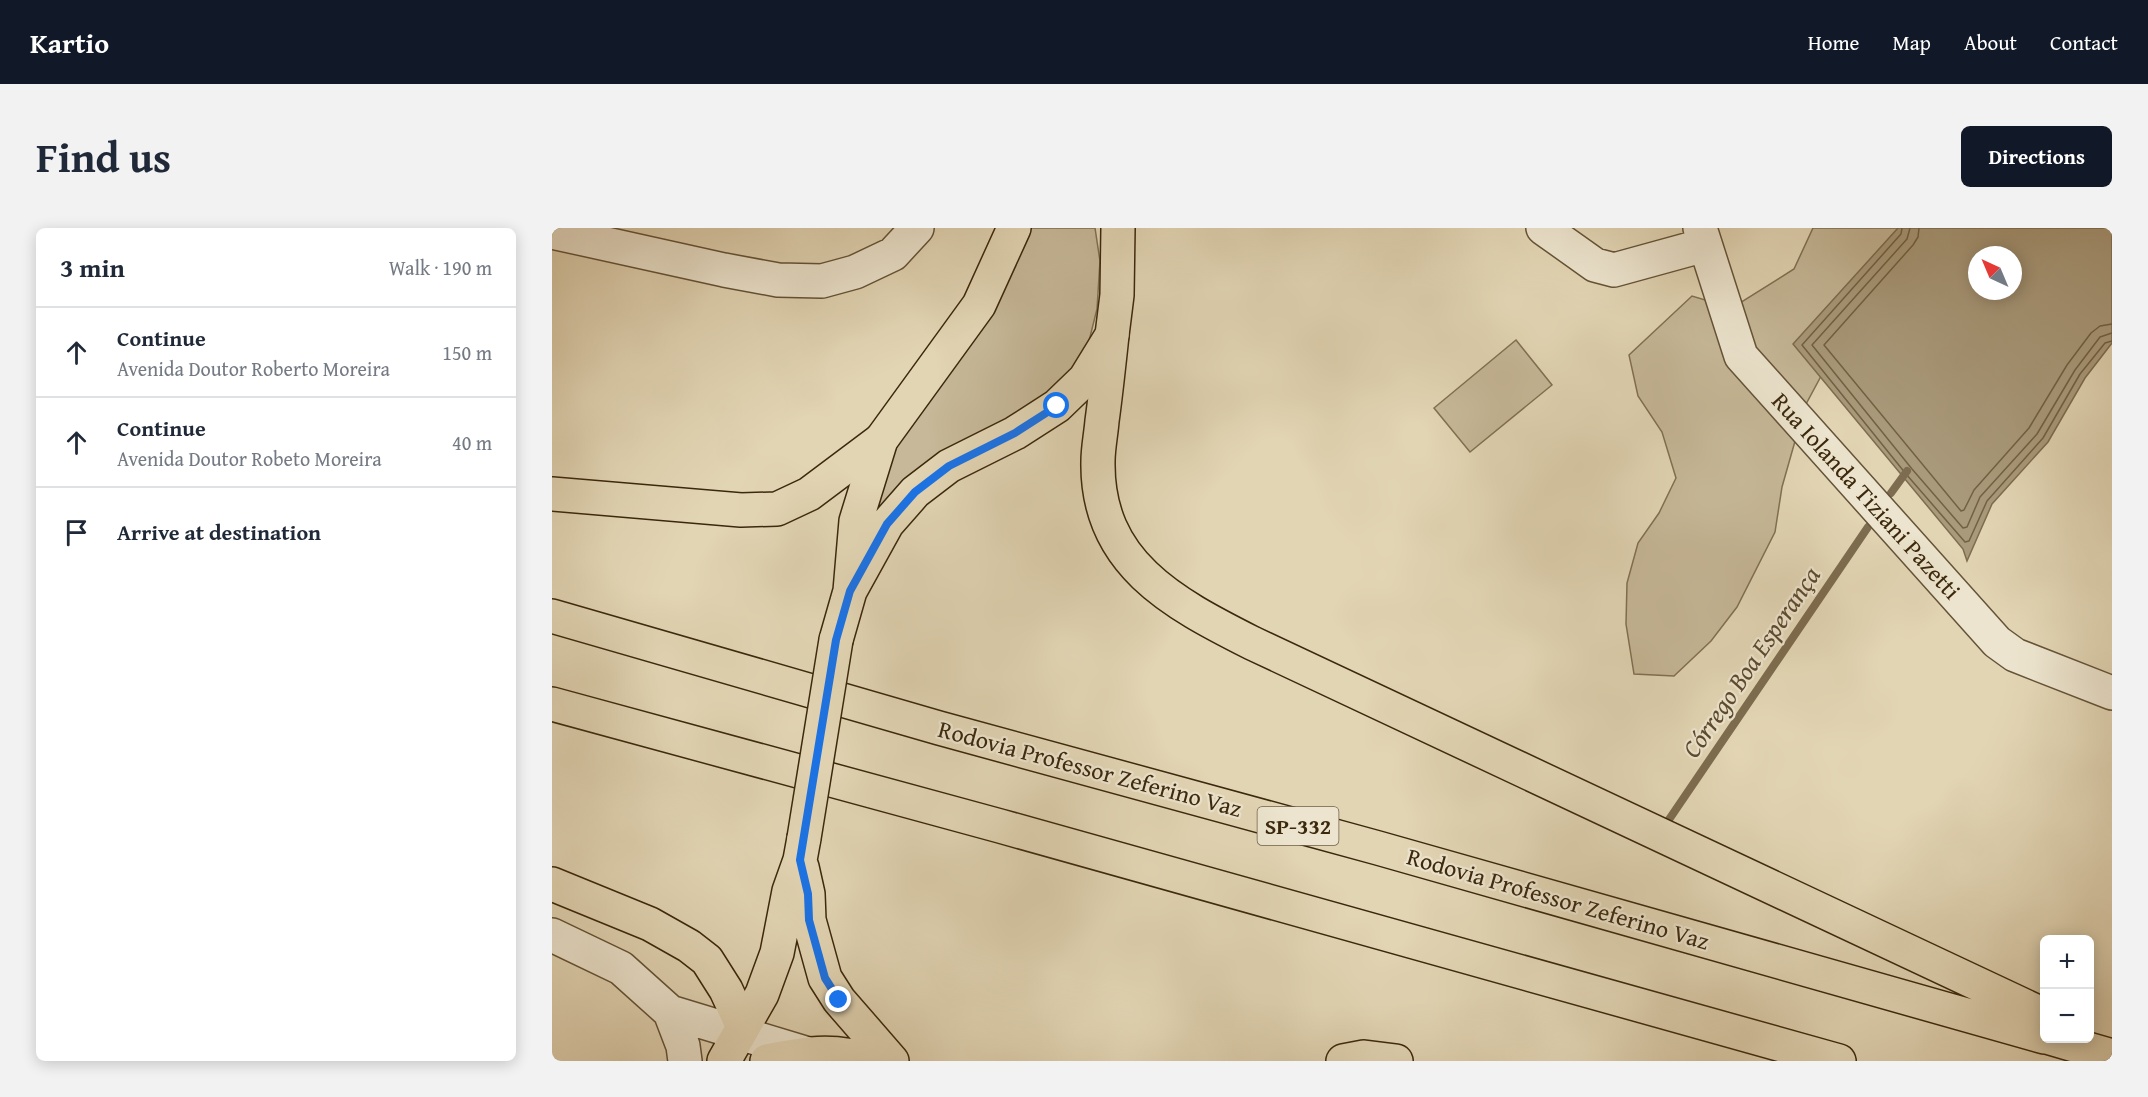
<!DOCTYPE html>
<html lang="en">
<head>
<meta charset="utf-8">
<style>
	body { margin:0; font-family:"Gentium Book Plus",serif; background:#f2f2f3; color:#1f2937 }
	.controls { position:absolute; right:18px; bottom:18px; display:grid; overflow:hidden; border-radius:9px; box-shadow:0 3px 15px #0003 }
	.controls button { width:54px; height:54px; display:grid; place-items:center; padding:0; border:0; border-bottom:2px solid #e0e1e3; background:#fff; color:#1f2937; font:30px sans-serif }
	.compass { position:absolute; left:1416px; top:18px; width:54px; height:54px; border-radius:50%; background:#fff; box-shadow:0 3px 15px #0003; rotate:316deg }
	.stop { position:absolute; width:18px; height:18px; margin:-14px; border:4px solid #1a73e8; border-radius:50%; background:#fff }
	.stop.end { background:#1a73e8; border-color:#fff; box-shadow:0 2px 6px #0008 }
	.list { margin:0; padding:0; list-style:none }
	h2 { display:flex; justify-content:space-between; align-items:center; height:78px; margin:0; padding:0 24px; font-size:26px }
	h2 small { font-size:20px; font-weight:400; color:#747a83 }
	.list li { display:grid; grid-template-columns:39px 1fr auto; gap:18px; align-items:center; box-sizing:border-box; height:90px; padding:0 24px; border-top:2px solid #e0e1e3 }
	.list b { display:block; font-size:22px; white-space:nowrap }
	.list p { margin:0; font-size:20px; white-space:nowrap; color:#747a83 }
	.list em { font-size:20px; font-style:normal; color:#747a83 }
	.icon { flex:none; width:33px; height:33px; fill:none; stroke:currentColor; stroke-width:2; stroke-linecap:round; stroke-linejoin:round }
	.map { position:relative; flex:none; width:1560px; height:833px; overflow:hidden; border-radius:9px }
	header { display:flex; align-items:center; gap:36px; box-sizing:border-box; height:84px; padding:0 30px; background:#111827; color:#fff }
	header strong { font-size:28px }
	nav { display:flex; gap:33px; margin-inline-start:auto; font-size:21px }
	.intro { display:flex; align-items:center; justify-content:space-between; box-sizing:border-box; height:144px; padding:0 36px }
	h1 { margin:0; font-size:42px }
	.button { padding:15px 27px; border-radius:9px; background:#111827; color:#fff; font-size:21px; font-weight:700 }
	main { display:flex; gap:36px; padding:0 36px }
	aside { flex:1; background:#fff; border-radius:9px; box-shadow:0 3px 15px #0003 }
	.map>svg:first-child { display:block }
	.green { fill:#c6b898; stroke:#807052; stroke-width:1.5 }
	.water { fill:#a99a7b; stroke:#7d6c4f; stroke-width:1.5; fill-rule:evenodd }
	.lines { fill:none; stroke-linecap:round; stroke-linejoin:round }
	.shore { stroke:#726144; stroke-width:1.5 }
	.stream { stroke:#7d6c4f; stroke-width:8 }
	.minor-casing { stroke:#655337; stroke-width:36 }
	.major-casing { stroke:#3b280d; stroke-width:36 }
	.highway-casing { stroke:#3b280d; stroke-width:36 }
	.minor { stroke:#ece4ce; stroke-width:33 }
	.major { stroke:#e2d5b4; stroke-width:33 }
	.highway { stroke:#e2d5b4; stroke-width:33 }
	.major-bridge-casing { stroke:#3b280d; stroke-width:36; stroke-linecap:butt }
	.major-bridge { stroke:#e2d5b4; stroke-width:33 }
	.route { stroke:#1a73e8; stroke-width:8 }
	.labels { text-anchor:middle; stroke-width:4.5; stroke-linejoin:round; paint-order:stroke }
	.shield { fill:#ece4ce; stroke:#706047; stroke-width:1.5 }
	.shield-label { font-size:22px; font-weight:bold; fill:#3b280d }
	.street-label { font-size:24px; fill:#3b280d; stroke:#ece4ce }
	.water-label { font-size:26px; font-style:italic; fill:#5c4a2e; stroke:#ece4ce }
</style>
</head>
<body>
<header>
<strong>Kartio</strong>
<nav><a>Home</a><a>Map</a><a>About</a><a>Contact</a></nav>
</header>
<div class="intro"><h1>Find us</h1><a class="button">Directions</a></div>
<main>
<aside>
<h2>3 min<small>Walk · 190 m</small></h2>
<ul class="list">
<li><svg class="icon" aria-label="ahead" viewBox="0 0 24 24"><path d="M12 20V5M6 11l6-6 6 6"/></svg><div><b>Continue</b><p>Avenida Doutor Roberto Moreira</p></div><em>150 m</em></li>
<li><svg class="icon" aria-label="ahead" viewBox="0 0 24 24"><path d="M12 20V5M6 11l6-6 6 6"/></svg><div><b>Continue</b><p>Avenida Doutor Robeto Moreira</p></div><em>40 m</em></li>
<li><svg class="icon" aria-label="arrive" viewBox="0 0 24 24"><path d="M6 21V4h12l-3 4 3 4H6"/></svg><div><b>Arrive at destination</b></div></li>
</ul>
</aside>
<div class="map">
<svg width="1560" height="833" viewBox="0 0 1560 833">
	<rect width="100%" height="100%" fill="#e2d5b4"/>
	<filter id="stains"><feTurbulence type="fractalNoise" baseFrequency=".00333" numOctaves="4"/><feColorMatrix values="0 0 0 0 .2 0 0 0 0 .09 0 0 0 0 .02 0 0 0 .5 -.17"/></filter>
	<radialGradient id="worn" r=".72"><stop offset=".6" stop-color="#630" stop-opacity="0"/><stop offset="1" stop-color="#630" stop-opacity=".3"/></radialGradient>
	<path class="green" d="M468,0H543L548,33L545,81L537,113L514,161L308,314L325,249Z
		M1261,0H1380L1274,139L1253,178L1230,259L1223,304L1185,379L1159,413L1122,448L1082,446L1074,396L1075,355L1086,315L1107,285L1124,250L1110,204L1086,168L1077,127L1140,68L1180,80L1242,41Z
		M964,112L1000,157L918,224L882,180Z"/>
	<path class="water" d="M1346,0H1560V115L1533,150L1496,214L1440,276L1415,333L1411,321L1241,116ZM1425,27H1461V63H1425Z"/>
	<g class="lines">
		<path class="shore" d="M1350,0L1349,6L1250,117L1354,246L1413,314L1417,313L1435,273L1491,210L1528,146L1553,115L1560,113
			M1358,0L1355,11L1260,117L1360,241L1411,300L1415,299L1428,269L1485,206L1523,142L1548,109L1560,105
			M1367,0L1366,9L1361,17L1272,117L1409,283L1412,282L1422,262L1477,200L1515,137L1539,105L1548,98L1560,96"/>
		<path class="stream" d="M1339,265L1355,243
			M1116,593L1316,299"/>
		<defs>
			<path id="minor" d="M991,0L1043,37L1062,42L1153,17
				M1148,0L1189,128L1445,414L1463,427L1560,465
				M0,4L172,42L226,52L270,53L303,44L341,26L365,0
				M0,707L69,740L118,784L253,825
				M118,784L131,818L133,833"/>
			<path id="major" d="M298,363L335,296L363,264L397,238L463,205L505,178L533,151L560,107L565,67L566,0
				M284,412L298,363L304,293L329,212L427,77L462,0
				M250,639L256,666L257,692L273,750L287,772L340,833
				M172,833L210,766L225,725L237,663L248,632L252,610
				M215,833C248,826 284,820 316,833"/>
			<path id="highway" d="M560,107C557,135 554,164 550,193C549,206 546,220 546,233C544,335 621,375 700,415L1492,787
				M0,266L189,282L225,281L257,266L329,212
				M0,388L387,500L826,620L1492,809
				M0,476L448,598L1287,833
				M0,656L98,696L137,718L155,732L174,762L191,799
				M1498,810L1560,828
				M791,833L812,829L844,833"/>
		</defs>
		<use href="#minor" class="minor-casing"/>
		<use href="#major" class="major-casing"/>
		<use href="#highway" class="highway-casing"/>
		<use href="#minor" class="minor"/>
		<use href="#major" class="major"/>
		<use href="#highway" class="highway"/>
		<defs>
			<path id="major-bridge" d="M252,610L284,412"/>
		</defs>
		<use href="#major-bridge" class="major-bridge-casing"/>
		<use href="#major-bridge" class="major-bridge"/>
	</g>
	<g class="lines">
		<path class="route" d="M287,772L273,750L257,692L256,666L248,632L284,412L298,363L335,296L363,264L397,238L463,205L505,178"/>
	</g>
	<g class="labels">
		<rect class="shield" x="705.5" y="579" width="81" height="38" rx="4.5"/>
		<g class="shield-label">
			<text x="746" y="606">SP-332</text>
		</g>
		<g class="street-label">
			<text transform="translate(1314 268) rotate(48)" y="8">Rua Iolanda Tiziani Pazetti</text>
			<text transform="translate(538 541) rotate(15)" y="8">Rodovia Professor Zeferino Vaz</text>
			<text transform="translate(1006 671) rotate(16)" y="8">Rodovia Professor Zeferino Vaz</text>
		</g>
		<g class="water-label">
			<text transform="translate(1199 434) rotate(-56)" y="9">Córrego Boa Esperança</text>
		</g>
	</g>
	<rect width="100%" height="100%" filter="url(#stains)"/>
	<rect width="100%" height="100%" fill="url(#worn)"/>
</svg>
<div class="controls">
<button>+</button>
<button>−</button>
</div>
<svg class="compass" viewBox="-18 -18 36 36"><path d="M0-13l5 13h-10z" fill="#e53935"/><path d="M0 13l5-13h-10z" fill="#747a83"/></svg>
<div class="stop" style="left:505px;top:178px"></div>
<div class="stop end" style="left:287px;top:772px"></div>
</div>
</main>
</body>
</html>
